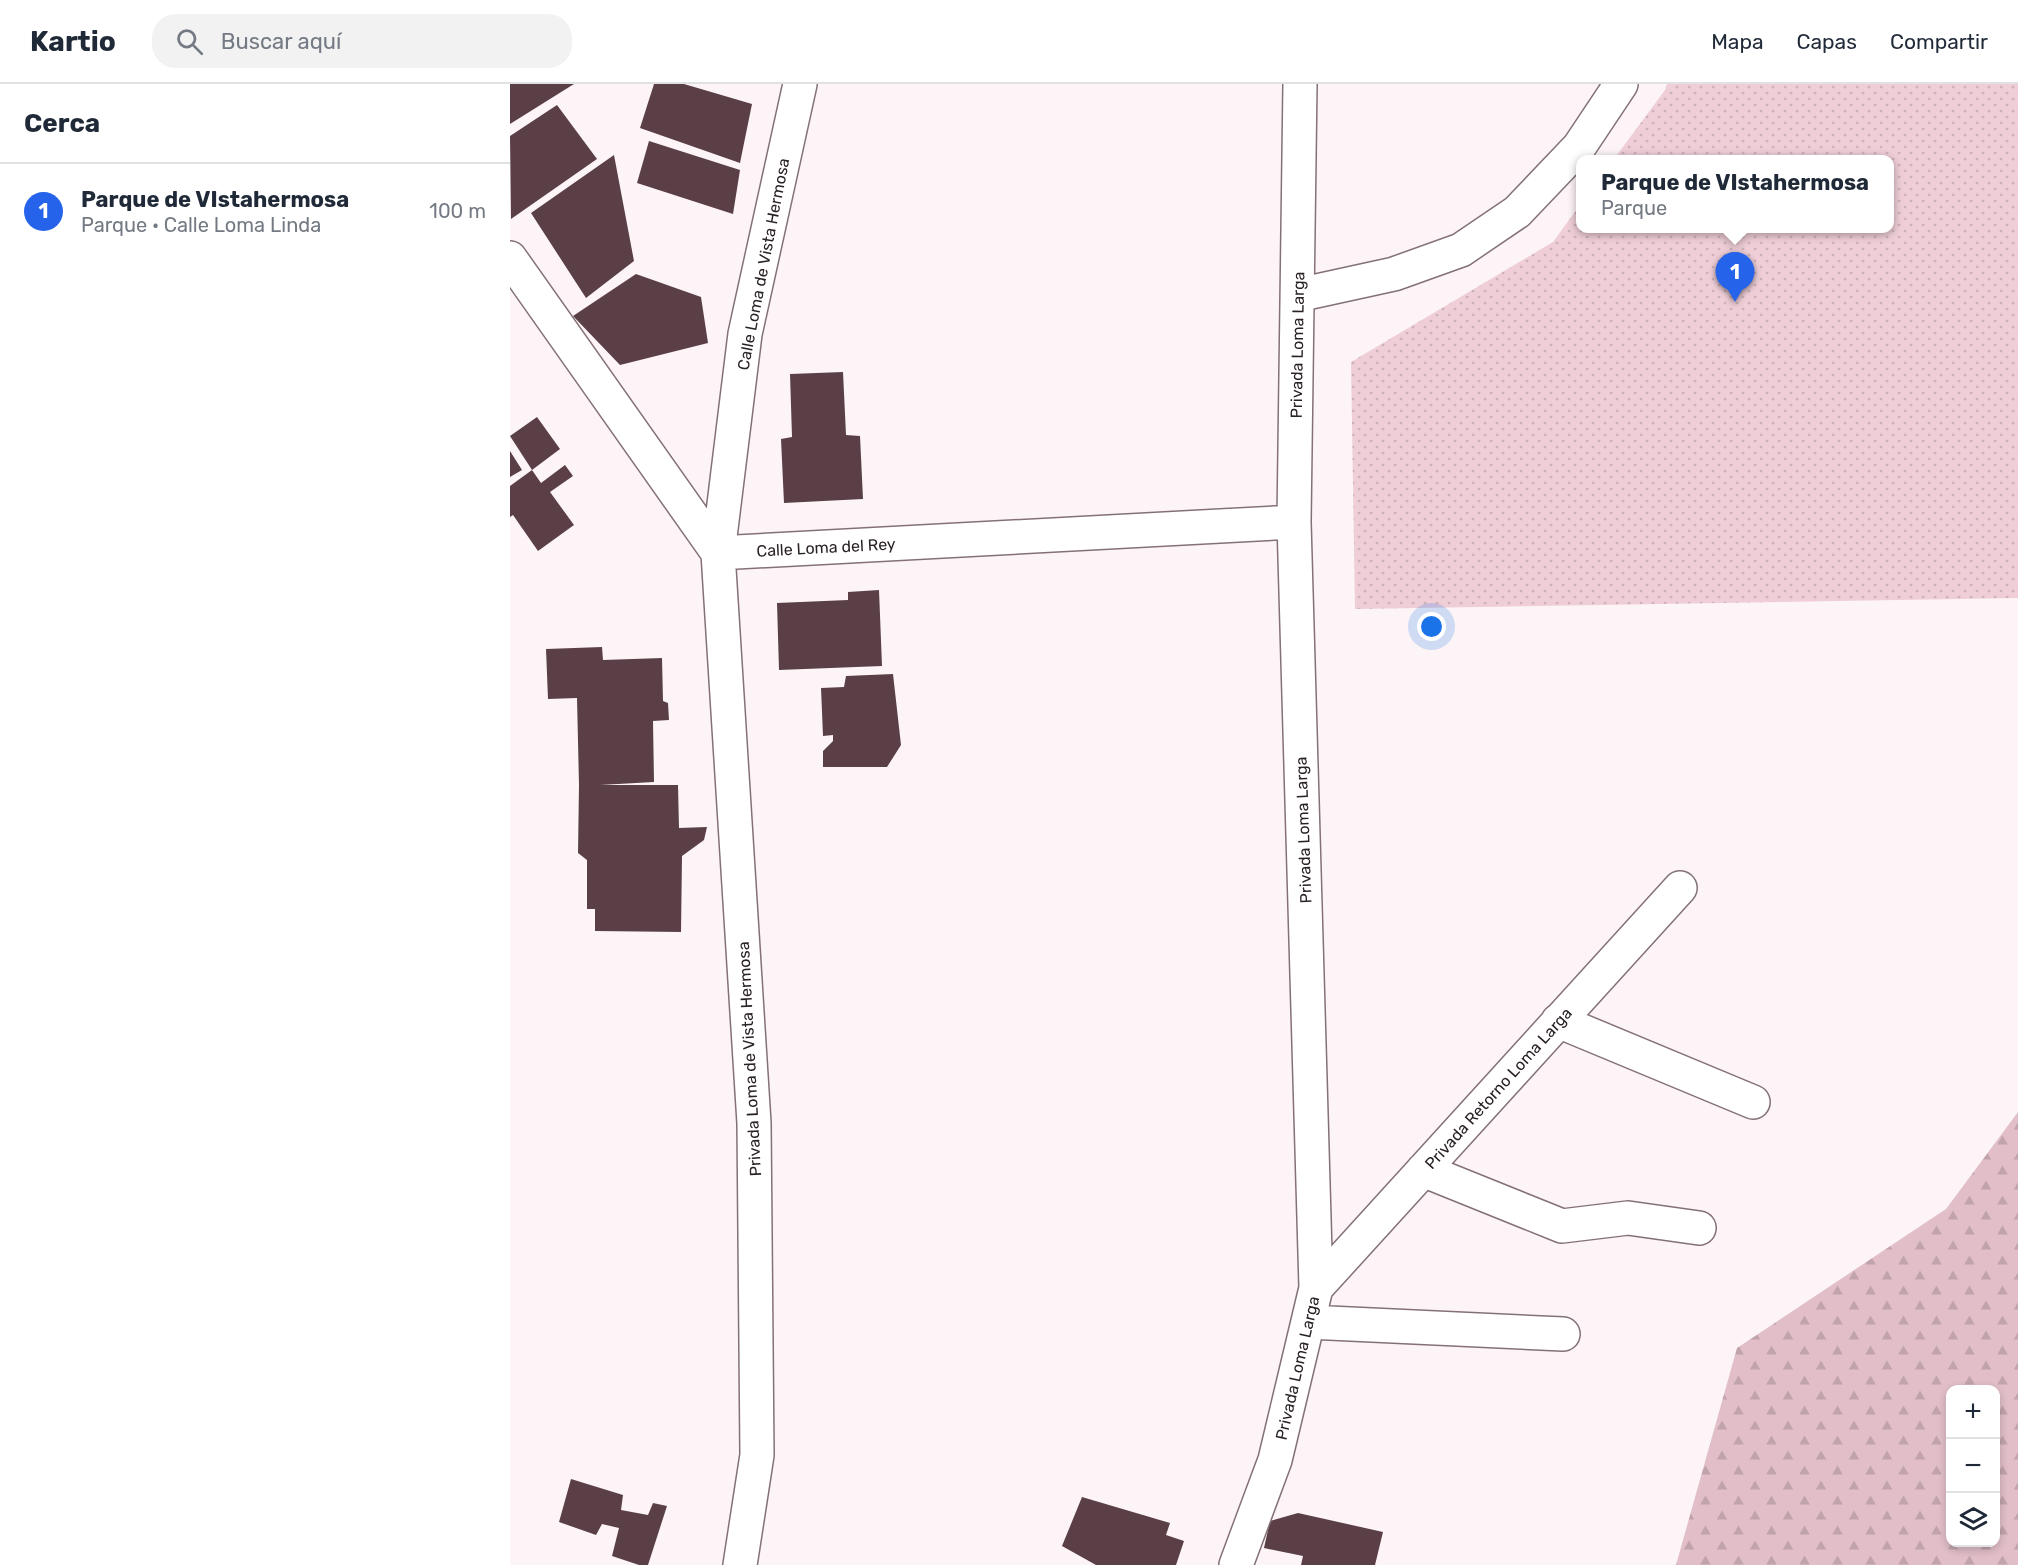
<!DOCTYPE html>
<html lang="es">
<head>
<meta charset="utf-8">
<style>
	body { margin:0; font-family:Rubik,sans-serif; background:#f2f2f3; color:#1f2937 }
	.controls { position:absolute; right:18px; bottom:18px; display:grid; overflow:hidden; border-radius:12px; box-shadow:0 3px 9px #0003 }
	.controls button { width:54px; height:54px; display:grid; place-items:center; padding:0; border:0; border-bottom:2px solid #e0e1e3; background:#fff; color:#1f2937; font:30px sans-serif }
	.you { position:absolute; left:922px; top:543px; width:21px; height:21px; margin:-15px; border:4px solid #fff; border-radius:50%; background:#1a73e8; box-shadow:0 0 0 9px #1a73e833 }
	.badge { display:grid; place-items:center; width:39px; height:39px; border-radius:50%; background:#2563eb; color:#fff; font-size:20px; font-weight:700 }
	.pin { position:absolute; translate:-50% -50px; filter:drop-shadow(0 2px 3px #0008) }
	.pin::after { content:''; position:absolute; top:32px; width:21px; height:18px; background:inherit; clip-path:polygon(0 0,100% 0,50% 100%) }
	.popup { position:absolute; left:1066px; top:71px; width:318px; height:78px; box-sizing:border-box; display:grid; place-content:center; border-radius:12px; background:#fff; filter:drop-shadow(0 2px 4px #0005); font-size:20px; white-space:nowrap; color:#747a83 }
	.popup b { font-size:22px; color:#1f2937 }
	.popup::after { content:''; position:absolute; left:50%; top:100%; margin-left:-12px; border:12px solid transparent; border-top-color:#fff }
	.list { margin:0; padding:0; list-style:none }
	h2 { display:flex; justify-content:space-between; align-items:center; height:78px; margin:0; padding:0 24px; font-size:26px }
	h2 small { font-size:20px; font-weight:400; color:#747a83 }
	.list li { display:grid; grid-template-columns:39px 1fr auto; gap:18px; align-items:center; box-sizing:border-box; height:96px; padding:0 24px; border-top:2px solid #e0e1e3 }
	.list b { display:block; font-size:22px; white-space:nowrap }
	.list p { margin:0; font-size:20px; white-space:nowrap; color:#747a83 }
	.list em { font-size:20px; font-style:normal; color:#747a83 }
	.icon { flex:none; width:33px; height:33px; fill:none; stroke:currentColor; stroke-width:2; stroke-linecap:round; stroke-linejoin:round }
	.map { position:relative; flex:none; width:1508px; height:1481px; overflow:hidden }
	header { display:flex; align-items:center; gap:36px; box-sizing:border-box; height:84px; padding:0 30px; background:#fff; border-bottom:2px solid #e0e1e3 }
	header strong { font-size:28px }
	nav { display:flex; gap:33px; margin-inline-start:auto; font-size:21px }
	.search { width:420px; height:54px; background:#f2f2f3; display:flex; align-items:center; gap:15px; box-sizing:border-box; padding:0 21px; border-radius:24px; color:#747a83; font-size:22px }
	main { display:flex }
	aside { flex:1; background:#fff }
	.map>svg:first-child { display:block }
	.forest { fill:url(#forest-firs); fill-rule:evenodd }
	.park { fill:url(#park-dots) }
	.building { fill:#5b3f47 }
	.lines { fill:none; stroke-linecap:round; stroke-linejoin:round }
	.minor-casing { stroke:#847176; stroke-width:36 }
	.minor { stroke:#fff; stroke-width:33 }
	.labels { text-anchor:middle; stroke-width:6; stroke-linejoin:round; paint-order:stroke }
	.street-label { font-size:16px; fill:#2a2224; stroke:#fff }
</style>
</head>
<body>
<header>
<strong>Kartio</strong>
<div class="search"><svg class="icon" aria-label="search" viewBox="0 0 24 24"><circle cx="10" cy="10" r="6"/><path d="M15 15l6 6"/></svg>Buscar aquí</div>
<nav><a>Mapa</a><a>Capas</a><a>Compartir</a></nav>
</header>
<main>
<aside>
<h2>Cerca<small></small></h2>
<ul class="list">
<li><span class="badge">1</span><div><b>Parque de VIstahermosa</b><p>Parque · Calle Loma Linda</p></div><em>100 m</em></li>
</ul>
</aside>
<div class="map">
<svg width="1508" height="1481" viewBox="0 0 1508 1481">
	<defs>
		<pattern id="forest-firs" width="22" height="20" patternUnits="userSpaceOnUse" patternTransform="scale(1.5)"><rect width="22" height="20" fill="#e1bec8"/><path d="M5 1l3.5 6h-7zM16 11l3.5 6h-7z" fill="#c1a3ac"/></pattern>
		<pattern id="park-dots" width="8" height="8" patternUnits="userSpaceOnUse" patternTransform="scale(1.5)"><rect width="8" height="8" fill="#efced7"/><path d="M2 2h.1M6 6h.1" fill="none" stroke="#cdb1b8" stroke-width="1.8" stroke-linecap="round"/></pattern>
	</defs>
	<rect width="100%" height="100%" fill="#fdf4f7"/>
	<path class="forest" d="M1508,1028V1481H1166L1227,1264L1436,1125ZM1440,1306H1486V1458H1440Z"/>
	<path class="park" d="M1157,0H1508V514L845,525L841,278L1043,158L1070,121V144H1380V76L1104,75L1155,6Z"/>
	<path class="building" d="M0,0H64L0,40Z
		M144,0H174L242,20L230,79L130,44Z
		M47,21L87,75L1,135L0,52Z
		M139,57L230,86L223,130L127,99Z
		M104,71L124,177L76,214L21,129Z
		M126,190L191,213L198,259L110,281L63,232Z
		M333,288L336,351L350,352L353,415L274,419L271,355L282,353L280,290Z
		M27,333L50,365L22,386L0,352Z
		M0,367L12,386L0,393Z
		M55,381L63,392L40,408L64,441L28,467L3,431L0,433V402L22,386L31,399Z
		M369,506L372,582L269,586L267,519L338,516V508Z
		M92,563L93,576L152,574L153,617L158,619L159,636L143,637L144,698L90,701H168L169,744L197,743L194,756L172,772L171,848L85,847V825H77V776L68,769L69,701L67,614L38,615L36,565Z
		M383,590L391,661L377,683H313V667L323,657V651L313,652L311,604L334,603L336,592Z
		M61,1395L113,1411L111,1426L138,1431L143,1419L157,1422L138,1481H129L102,1472L109,1444L92,1440L86,1451L49,1438Z
		M572,1413L660,1439L656,1451L674,1457L666,1481H586L552,1462Z
		M788,1429L873,1448L865,1481H791L793,1472L754,1464L760,1437Z"/>
	<g class="lines">
		<defs>
			<path id="minor" d="M0,174L208,469
				M788,211L884,190L951,166L1007,128L1069,63L1111,0
				M208,469L784,438
				M1048,937L1243,1018
				M913,1086L1052,1142L1118,1134L1189,1144
				M806,1204L1170,804
				M798,1238L1053,1250
				M230,1481L247,1371L244,1039L208,469L235,250L290,0
				M726,1481L765,1376L806,1204L784,438L790,0"/>
		</defs>
		<use href="#minor" class="minor-casing"/>
		<use href="#minor" class="minor"/>
	</g>
	<g class="labels">
		<g class="street-label">
			<text transform="translate(253 180) rotate(-79)" y="6">Calle Loma de Vista Hermosa</text>
			<text transform="translate(787 261) rotate(-89)" y="6">Privada Loma Larga</text>
			<text transform="translate(316 463) rotate(-3)" y="6">Calle Loma del Rey</text>
			<text transform="translate(793 746) rotate(-92)" y="6">Privada Loma Larga</text>
			<text transform="translate(239 975) rotate(-93)" y="6">Privada Loma de Vista Hermosa</text>
			<text transform="translate(988 1004) rotate(-48)" y="6">Privada Retorno Loma Larga</text>
			<text transform="translate(787 1284) rotate(-77)" y="6">Privada Loma Larga</text>
		</g>
	</g>
</svg>
<div class="controls">
<button>+</button>
<button>−</button>
<button><svg class="icon" aria-label="layers" viewBox="0 0 24 24"><path d="M12 4l9 5-9 5-9-5zM3 14l9 5 9-5"/></svg></button>
</div>
<div class="you"></div>
<div class="pin badge" style="left:1225px;top:218px">1</div>
<div class="popup"><b>Parque de VIstahermosa</b>Parque</div>
</div>
</main>
</body>
</html>
